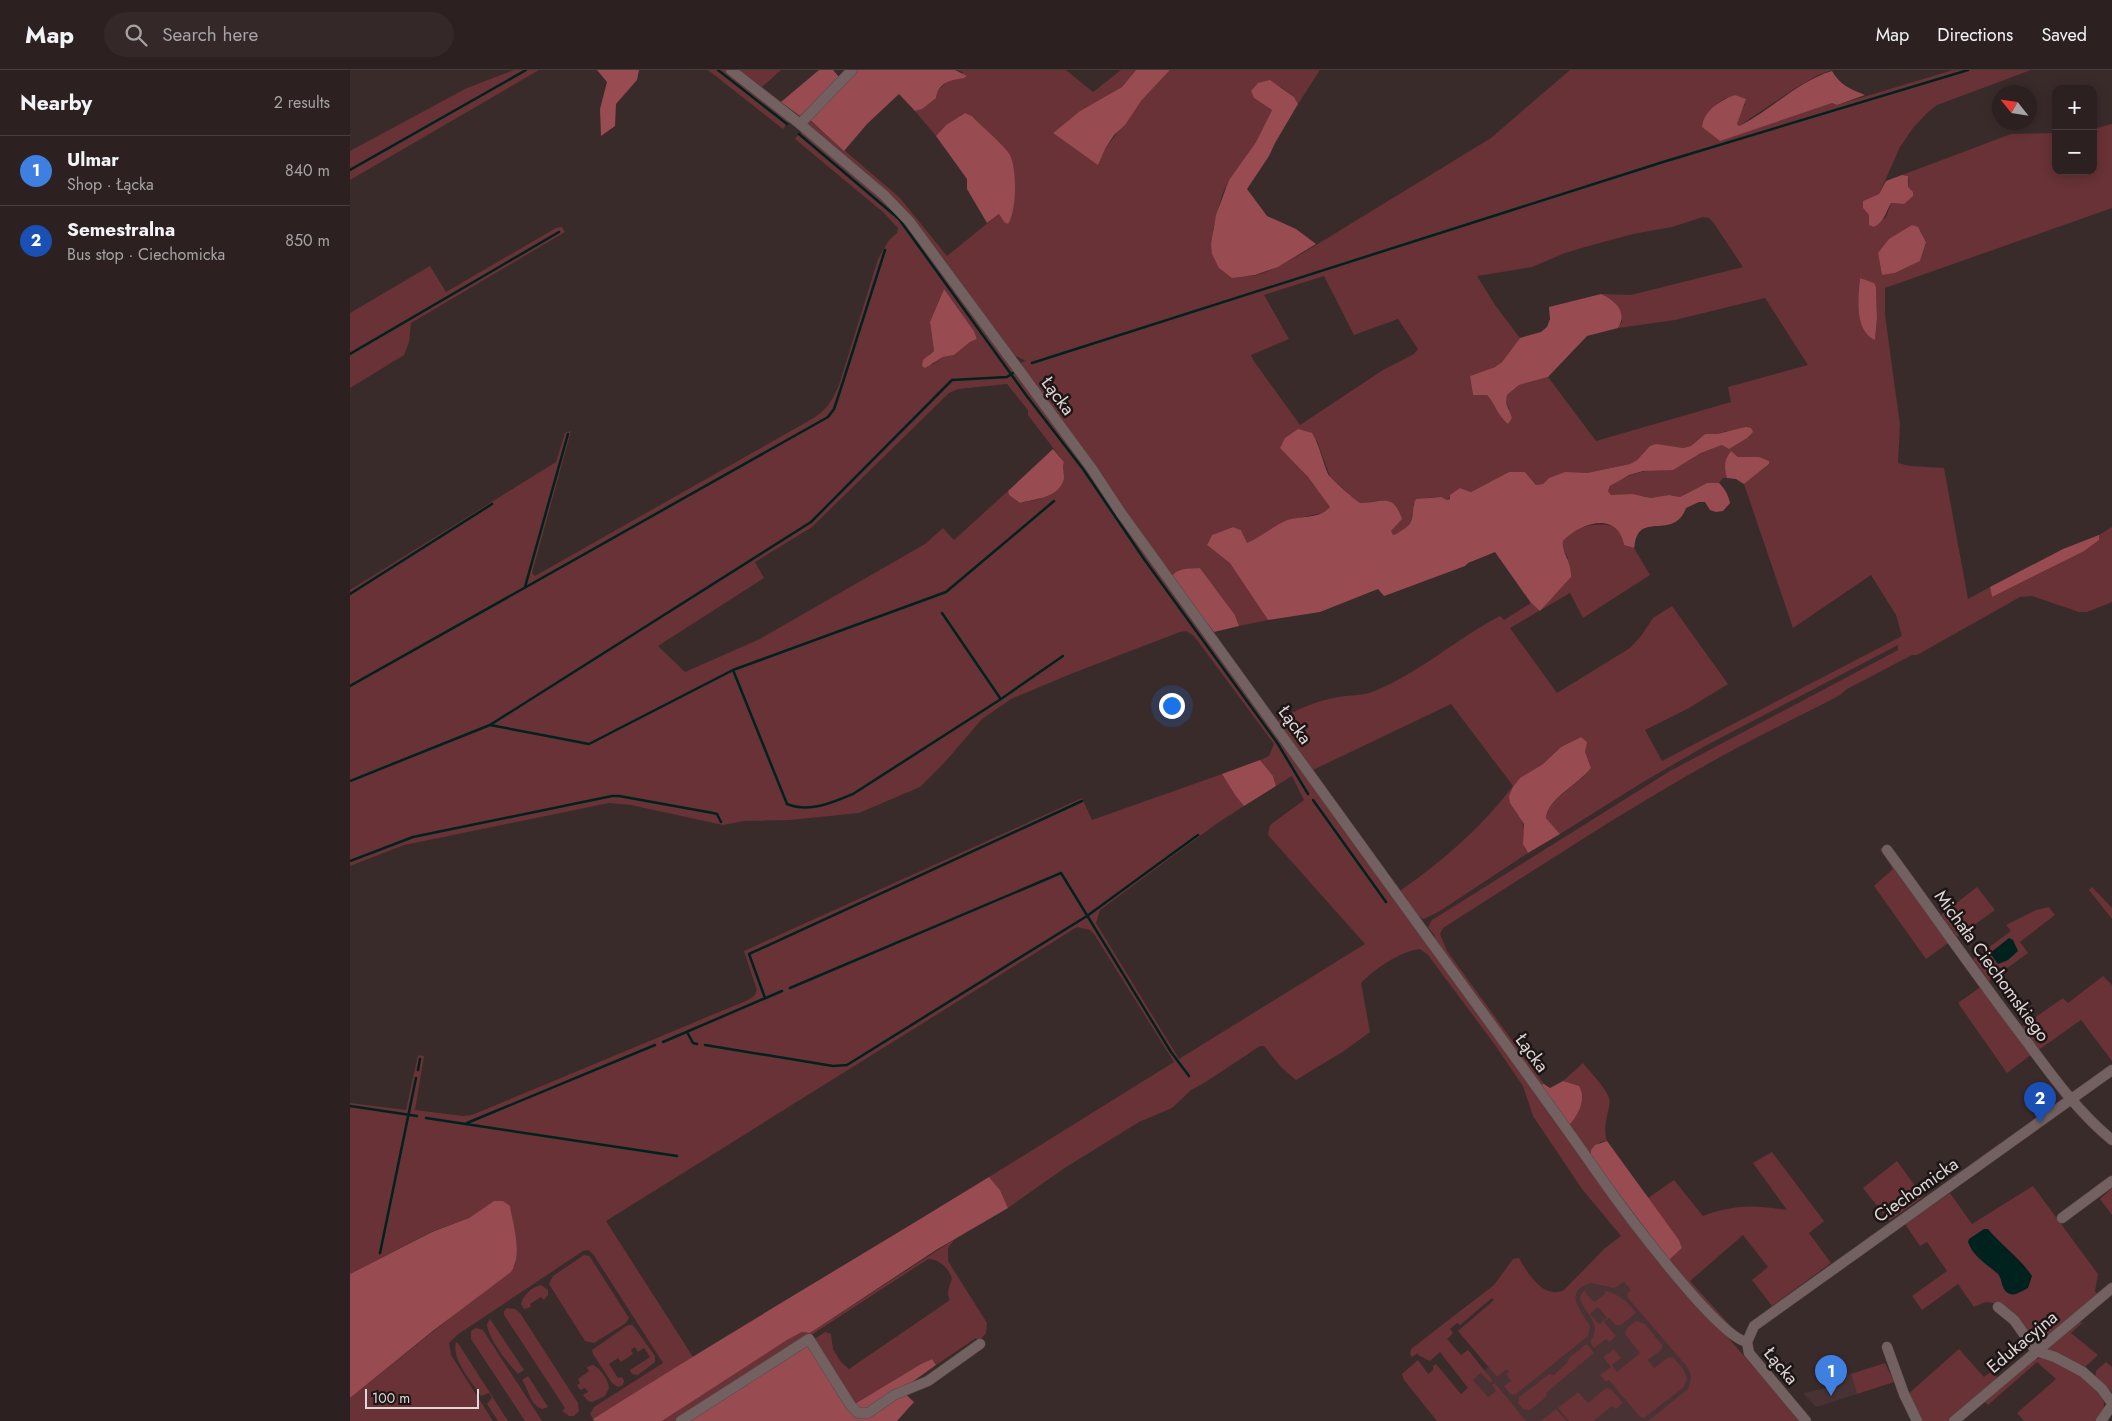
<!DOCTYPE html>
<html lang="en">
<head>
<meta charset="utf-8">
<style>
	body { margin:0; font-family:Jost,sans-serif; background:#342829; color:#f1f3f6 }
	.controls { position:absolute; right:15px; top:15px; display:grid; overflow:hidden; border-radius:10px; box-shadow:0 2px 12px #0003 }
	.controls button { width:45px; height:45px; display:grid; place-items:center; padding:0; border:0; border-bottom:1px solid #483e3e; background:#2c2020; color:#f1f3f6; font:25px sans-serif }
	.compass { position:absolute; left:1642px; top:15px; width:45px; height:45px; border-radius:50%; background:#2c2020; box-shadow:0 2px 12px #0003; rotate:300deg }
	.scale { position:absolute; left:15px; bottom:12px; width:114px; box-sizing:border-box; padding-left:5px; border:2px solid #e0d6d6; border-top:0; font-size:14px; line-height:18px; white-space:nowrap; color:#e0d6d6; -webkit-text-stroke:4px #1c1515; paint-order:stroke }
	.you { position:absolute; left:821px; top:635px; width:18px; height:18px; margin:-12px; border:4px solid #fff; border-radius:50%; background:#1a73e8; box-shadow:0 0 0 8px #1a73e833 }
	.badge { display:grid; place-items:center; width:32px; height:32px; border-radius:50%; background:#b45309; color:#fff; font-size:16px; font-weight:700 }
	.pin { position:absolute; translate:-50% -41px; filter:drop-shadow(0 1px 2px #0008) }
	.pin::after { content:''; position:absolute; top:26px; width:18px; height:15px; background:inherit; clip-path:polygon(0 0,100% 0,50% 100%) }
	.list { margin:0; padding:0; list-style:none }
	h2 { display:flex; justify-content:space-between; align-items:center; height:65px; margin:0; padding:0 20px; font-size:21px }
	h2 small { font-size:16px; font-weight:400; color:#a6a3a5 }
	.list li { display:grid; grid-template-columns:32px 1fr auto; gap:15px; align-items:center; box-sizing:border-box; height:70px; padding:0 20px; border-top:1px solid #483e3e }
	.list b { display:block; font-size:19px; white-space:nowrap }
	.list p { margin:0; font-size:16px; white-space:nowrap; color:#a6a3a5 }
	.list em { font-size:16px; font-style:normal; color:#a6a3a5 }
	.icon { flex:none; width:28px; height:28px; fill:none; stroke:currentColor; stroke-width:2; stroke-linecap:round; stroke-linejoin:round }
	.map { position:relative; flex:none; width:1762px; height:1351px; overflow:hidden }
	header { display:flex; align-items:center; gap:30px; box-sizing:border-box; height:70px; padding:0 25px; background:#2c2020; border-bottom:1px solid #483e3e }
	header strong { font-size:24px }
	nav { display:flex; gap:28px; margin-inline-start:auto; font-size:18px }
	.search { width:350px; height:45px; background:#342829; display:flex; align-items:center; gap:12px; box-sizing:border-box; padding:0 18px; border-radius:28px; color:#a6a3a5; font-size:19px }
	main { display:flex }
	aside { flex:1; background:#2c2020 }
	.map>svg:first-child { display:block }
	.built { fill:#483233 }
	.green { fill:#683236; fill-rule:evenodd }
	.forest { fill:#984b51 }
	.water { fill:#00221e }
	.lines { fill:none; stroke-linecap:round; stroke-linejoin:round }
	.stream { stroke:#00221e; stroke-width:2.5 }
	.minor-casing { stroke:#564a4a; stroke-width:11 }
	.minor { stroke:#736161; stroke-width:10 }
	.labels { text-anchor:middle; stroke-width:5; stroke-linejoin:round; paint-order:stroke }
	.street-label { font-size:18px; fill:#e0d6d6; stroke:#1c1515 }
</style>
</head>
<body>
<header>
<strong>Map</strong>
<div class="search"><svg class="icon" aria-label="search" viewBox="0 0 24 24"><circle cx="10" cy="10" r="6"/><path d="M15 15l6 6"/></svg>Search here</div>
<nav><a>Map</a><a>Directions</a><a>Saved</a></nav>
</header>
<main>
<aside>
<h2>Nearby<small>2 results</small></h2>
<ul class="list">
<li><span class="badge" style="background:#3f7fe0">1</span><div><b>Ulmar</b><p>Shop · Łącka</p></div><em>840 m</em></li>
<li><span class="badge" style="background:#1a4fb4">2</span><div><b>Semestralna</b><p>Bus stop · Ciechomicka</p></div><em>850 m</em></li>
</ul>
</aside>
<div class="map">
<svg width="1762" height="1351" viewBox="0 0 1762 1351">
	<rect width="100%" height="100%" fill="#3a2b2b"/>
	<path class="built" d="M1279,1167L1443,1351H1091L1104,1335L1127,1315L1123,1310L1185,1257Z
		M1501,1304L1507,1324L1466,1337L1453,1323L1480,1317L1478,1311Z"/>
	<path class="green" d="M164,0H189L0,110V81L117,18Z
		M358,0H375L440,50L433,59Z
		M386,0H431L412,17L450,46Z
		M605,0H716L743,22L771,0H786L772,17L730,41L703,63L734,84L755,79L791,31L820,0H970L948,34L944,27L931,17L904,28L922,40L906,72L879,110L872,125L863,160L862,184C870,189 887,204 895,206C910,209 939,190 953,183L1141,68L1220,0H1482L1468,5L1444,19L1389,56L1387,54L1390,42L1395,34L1376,28L1366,34L1352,54L1367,68L1482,33L1487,35L1603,0H1681L1587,35L1577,43L1563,58L1550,77L1529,124L1513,131V138L1519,145V150L1524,157L1536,147L1541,133L1554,134L1559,111L1558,106L1552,105L1661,64L1706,63V101H1743V59L1762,54V138L1535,218V245L1550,355L1548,393L1560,396L1594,398L1618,529L1640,517L1642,527L1698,499L1748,470L1749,465L1762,457V532L1737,542H1729L1682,526L1670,527L1567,585H1562L1497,619L1490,625C1451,646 1411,664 1372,686C1276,739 1185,800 1093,858L1090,864L1097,881L1194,1014L1188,1015L1088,878L1084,865L1078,857L1082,850L1320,701L1548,580V575L1357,675L1293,712L1210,764L1196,748C1197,729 1230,714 1241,698L1237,691L1231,667L1211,677L1193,694L1175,705L1166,743C1181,757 1168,770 1178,783L1090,841L1074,849L1069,847L1051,823V820C1093,791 1132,757 1163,716L1101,634L963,700L928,651C947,639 966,631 988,627C999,625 1011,626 1022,622C1067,605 1107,568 1150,546L1154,550L1181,533L1190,541L1201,526L1218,488L1212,477L1213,471C1228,455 1244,452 1266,456L1271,463L1274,475L1284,478L1300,505L1233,548L1220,523L1160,558L1207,623L1280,578L1291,566L1303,548L1322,536L1378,614L1339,638L1295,660L1312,691L1552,566L1546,545L1521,505L1443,558L1394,414L1419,394L1409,387H1388L1381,382L1376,403L1377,408H1373L1369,413H1357L1330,427L1319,425L1301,429L1294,426L1261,425L1258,421C1265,401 1317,399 1336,392C1341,390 1345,386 1350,384C1357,380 1365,378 1372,375L1377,361L1367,364H1355L1341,376L1333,378L1321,377L1295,381L1287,390L1280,394L1237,403L1199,408L1193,414L1186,415L1175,402H1159L1121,422L1110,418L1097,430C1086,425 1073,427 1063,434C1064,448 1059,463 1043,465L1040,461L1044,456L1028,431L1009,433C999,426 993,416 981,409L967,371L930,378C949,396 966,415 980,437L976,442L936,451L897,474L891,460L883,457L862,465L857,475L880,492L918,550L889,556L885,545L850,498L828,500L822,508L669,293L676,291L662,284L594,189L559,146L455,55L458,49L550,128L597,186L649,144L654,152L633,58L622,46L615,43L596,55L586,66L565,41C583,36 589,9 608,9L613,2ZM1353,147L1359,148L1363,152L1393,197L1281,225L1251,224C1267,231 1268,235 1272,252L1268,258L1325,250L1415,228L1458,295L1378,317L1381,332L1246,371L1198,307L1169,315L1157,325L1156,333L1160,340L1145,336L1137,325H1123L1120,306L1145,297L1152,292L1170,268L1145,235L1127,206L1182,197L1215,183L1235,177L1283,164L1322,157ZM1562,155L1571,162L1576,172L1570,191L1545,203L1532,205L1528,183ZM974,206L1004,265L1048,249L1068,279L1064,284L1033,300L950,355L903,290L901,285L939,269L914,225ZM1510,208L1526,217L1527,248L1525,270C1505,254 1507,231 1510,208Z
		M453,60L540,134L644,271L1004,772L1366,1254L1451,1351H1298L1338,1319C1341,1311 1342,1306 1338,1298L1278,1228L1277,1224L1281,1220L1274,1212L1264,1218L1241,1213C1212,1222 1231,1240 1240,1256L1238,1266L1165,1325L1160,1324L1154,1316L1161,1311L1156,1304L1159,1302L1157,1299L1147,1307L1108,1261L1144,1230L1142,1228L1110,1255L1107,1253L1100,1259L1103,1263L1097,1269L1111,1285L1118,1280L1143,1311L1140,1313L1131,1303L1123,1310L1138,1327L1146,1321L1142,1315L1145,1313L1176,1351H1087L1054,1310L1052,1304L1068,1290L1078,1304L1083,1300V1296L1086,1294L1111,1324L1118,1318L1090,1282L1080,1291L1068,1285V1283L1062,1287L1060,1284L1061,1279L1144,1215L1163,1189L1169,1188C1178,1204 1194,1230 1214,1220L1255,1178L1271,1166L1232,1119L1183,1046L1173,1016L1145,975L1078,885L1070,879C1050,881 1025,899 1011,913L1020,962L994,981L946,1010L931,997L914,976H910L854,1013L841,1020L822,1038L789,1052L713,1099L658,1138L650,1120L639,1107L824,992L744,864L740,860L727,857L256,1151L343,1287L243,1349L240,1344L244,1337L313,1293L243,1184L238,1180L233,1181L107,1265L99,1273L101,1285L143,1351H0V1328L165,1196C168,1175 163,1157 160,1136L144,1131L119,1148L81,1162L0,1204V1033L56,1040L68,985L74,986L65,1040L113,1046L122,1045L398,930L404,926L407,920L394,881L732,728L742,750L872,704L885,725L894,736L866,754L750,840L746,853L829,989L1015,874L918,765L920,755L954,730L942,706L926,716L923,706L910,690L919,686L924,674L844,566L836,561L830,562L723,603L661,629L632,649L595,692L570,717L509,743L440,750L394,751L373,755L281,735L259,733L54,775L0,796V520L206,392L215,363L221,361L182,503L185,506L462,349C477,340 482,331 489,315L528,189L539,170L547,163L548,158L533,142L445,69ZM594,219L624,261L627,269L620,272L604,285L593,287L582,295L579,284L584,281L580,252ZM657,314L678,340V345L714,392L712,397L714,406L690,429L670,433L659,425L658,421L604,470L593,458L575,474L410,569L335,602L308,576L414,508L405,492L462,457L599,323L608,319Z
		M212,157L215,162L61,253L59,272L54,285L0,318V243L80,196L96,222L206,158Z
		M1532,778L1601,871L1576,889L1524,816L1543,799L1530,779Z
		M1627,817L1645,840L1607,867L1591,845Z
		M1742,817L1762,838V849L1739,820Z
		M1699,837L1705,845L1670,872L1678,883L1639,911L1623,889L1661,861L1656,855L1686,840Z
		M1753,906L1762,915V991L1731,950L1687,981L1670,958L1713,928L1718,933Z
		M1632,916L1682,984L1657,1003L1608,933Z
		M1233,993C1240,1002 1256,1018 1259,1028C1262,1038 1251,1054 1257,1071L1250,1072L1241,1087L1218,1056L1213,1011Z
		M1422,1082L1474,1151L1459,1163L1481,1193L1422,1236L1402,1210L1418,1197L1393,1165L1340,1211L1387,1263C1360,1243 1339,1217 1319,1190L1332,1178L1329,1170L1298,1128L1324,1110L1353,1146C1385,1134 1404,1135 1437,1140L1403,1093Z
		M1547,1091L1573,1127L1539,1151L1513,1118Z
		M1683,1116L1748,1204L1745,1221L1749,1226L1692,1274L1686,1275L1650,1234L1636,1232L1624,1237L1608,1214L1572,1240L1562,1226L1597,1201L1577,1172L1570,1176L1555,1154L1600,1123L1622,1154Z
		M1762,1118V1145L1750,1129Z
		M605,1169L598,1178V1191L637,1253L636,1263L629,1271L626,1268L586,1295L582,1289L571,1294L498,1338L459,1273L475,1262L481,1264L483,1279L491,1292L499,1299L600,1230C596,1224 599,1216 602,1209C599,1198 589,1189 578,1189L329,1351H312L437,1270L452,1262L460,1263Z
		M234,1185L239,1186L242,1190L279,1248L276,1253L244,1273L235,1271L199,1214L203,1206Z
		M191,1215L198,1220V1225L194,1230L191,1227L180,1234L181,1237L174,1239L171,1234C173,1225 182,1217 191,1215Z
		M1236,1220V1223L1244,1232L1255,1224L1254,1221C1266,1222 1280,1233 1286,1243L1271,1255H1266L1259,1248L1254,1252L1266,1266L1259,1272L1256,1269L1244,1278L1240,1272C1253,1253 1236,1246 1230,1229L1231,1224ZM1248,1237L1257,1248L1249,1254L1240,1244Z
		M157,1238L165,1239L170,1243L228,1333L229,1341L224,1346H219L212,1341L215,1338L154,1245V1241Z
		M140,1249L174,1300L168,1304C159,1294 138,1269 137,1254Z
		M1286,1251L1295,1254L1312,1275V1279L1298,1290L1304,1298L1317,1288L1323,1287L1334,1300L1337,1309L1334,1317L1294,1348L1289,1346L1259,1310L1256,1312L1250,1305L1261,1297L1253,1287L1264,1279L1271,1288L1262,1295L1267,1302L1290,1283L1275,1264L1277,1258Z
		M1728,1251L1732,1253L1721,1263L1748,1285L1734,1298L1699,1280L1698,1277Z
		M278,1255H282L285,1258L305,1286V1292L288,1305L282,1304L280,1300L300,1287L294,1278L288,1282L285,1277L281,1280L283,1284L271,1292L268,1288L259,1294L268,1308L272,1307L274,1311L273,1315L268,1317L262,1313L243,1284L242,1280Z
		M126,1258L133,1260L192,1351H175L121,1269V1261Z
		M106,1272L108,1273L158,1351H148L137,1334L142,1328L139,1323L131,1326C122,1312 101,1289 106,1272Z
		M1235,1275H1238L1244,1283L1196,1323L1197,1325L1195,1328L1180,1340L1173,1339L1168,1333L1169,1327L1199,1304L1204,1305L1218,1292L1219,1288Z
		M1609,1279L1634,1307L1642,1301L1648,1309L1599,1351H1570L1557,1325Z
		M1692,1288C1709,1289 1748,1312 1753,1329C1756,1337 1752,1344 1747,1351H1674L1667,1343L1706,1309L1687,1292L1638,1335L1634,1331L1683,1289Z
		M1756,1292L1762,1297V1322L1745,1308L1746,1301Z
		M1535,1293L1544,1312L1507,1324L1501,1304Z
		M243,1295C251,1299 258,1309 259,1318L255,1326L242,1332L238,1331L233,1325L238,1322L235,1318L230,1320L227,1315L230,1313L228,1309L239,1301L237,1297Z
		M178,1306L198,1337L192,1339C179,1334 179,1319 172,1310Z
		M1256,1318L1262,1320L1273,1333L1266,1339L1262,1336L1244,1351H1219L1208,1338L1228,1322L1238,1333Z
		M1206,1339L1217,1351H1191L1192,1350Z"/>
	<path class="forest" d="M247,0H289L287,10L266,34L265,56L251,66L250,39L257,12Z
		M469,0H483L490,8L450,46L431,32Z
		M506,0H605L617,6L614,8C602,10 588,12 586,28L572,39L565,41L549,24L517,54L494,81L459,49Z
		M786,0H820L791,31L775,55L764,65L755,79L748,95L703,63L730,41L772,17Z
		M1482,1C1490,15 1500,19 1515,25L1487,35L1482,33L1370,71L1352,57C1354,40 1371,30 1385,25L1396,29L1387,54L1389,56C1422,40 1446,12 1482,1Z
		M920,10L944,27L948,34L925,73L919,86L897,119L917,146L946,159L966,174L928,197L905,205L882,208L869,198L862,184L861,174L866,145L879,110L906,72L922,40L904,28L901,21L908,13Z
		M615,43L622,46C632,57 653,74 660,85C667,99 667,141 658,154L654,152L649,144L637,153L617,119V109L586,66L596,55Z
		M1552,105L1558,106V117L1563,122V126L1554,134L1541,133C1535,143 1535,151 1524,157L1519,155V145L1513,138V131L1529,124L1536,111Z
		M1562,155L1568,157L1576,172L1570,191L1545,203L1532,205L1528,183L1539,169Z
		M1510,208L1524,213L1526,217L1527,248L1525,270C1504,261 1508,226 1510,208Z
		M594,219L624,261L627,269L620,272L604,285L593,287L575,298L572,296L573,290L584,281L580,252Z
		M1251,224C1265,230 1278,242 1268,258L1237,266L1198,307L1169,315L1157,325L1156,333L1162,348L1158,354C1148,346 1145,334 1137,325H1123L1120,306L1145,297L1152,292L1170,268L1191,262L1197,257L1200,249L1199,237Z
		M1396,357L1401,358L1403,362L1397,368L1379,379L1372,375L1351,383L1323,400L1293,401L1279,405L1260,416L1258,421L1261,425L1282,424L1301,428L1319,425L1330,427L1357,413H1369C1375,419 1378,424 1380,433L1373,441L1366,442L1360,440L1355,432H1349L1336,438C1325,468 1296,446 1287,466C1285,469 1285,475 1284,478L1274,475C1268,441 1231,452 1213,471C1211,482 1222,492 1221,507L1190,541L1181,533L1145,482L1118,493L1115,496L1037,525L1034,526L1028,519L970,542L918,550L880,493L857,475L862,465L883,457L891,460L897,473C911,467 922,457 935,451C949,445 969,450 980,437L958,407L930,378L935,368L948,359L962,363C970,376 972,390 978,404C979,407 1005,430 1010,433C1032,433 1043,422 1052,449L1041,461L1043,465C1048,464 1050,461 1054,459C1067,451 1060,439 1066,429L1091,427L1097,430L1100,429V425L1110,418L1121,422L1159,402H1175L1186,415L1193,414L1199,408L1215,402L1237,403L1280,394L1287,390L1300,376L1306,374L1333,378L1341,376L1355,364H1367Z
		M703,379L714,392C711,399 716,405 713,412C706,428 685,429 670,433L659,425L658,421Z
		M1381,381L1388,387H1409L1419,391V394L1394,414L1386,409L1377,408C1374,397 1374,390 1381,381Z
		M1749,465V470L1734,481L1642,527L1640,517L1713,479Z
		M850,498L885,545L889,556L864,562L822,508C825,497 840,499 850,498Z
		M1231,667L1237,672L1235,682L1241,698C1230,713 1197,729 1196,748L1210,764L1178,783L1173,774L1174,754L1160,733L1159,726L1163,717L1170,708L1193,694L1211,677Z
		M910,690L923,706L926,716L894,736L885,725L872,704Z
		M1213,1011L1229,1016C1237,1029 1228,1046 1218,1056L1188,1015L1194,1014L1200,1018Z
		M1257,1071L1329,1170L1332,1178L1319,1190L1241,1087V1080L1245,1075Z
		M639,1107L650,1120L658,1138L586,1180L460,1263L452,1262L437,1270L312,1351H244L243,1349C374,1266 507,1188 639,1107Z
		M144,1131H153L160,1136C163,1155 173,1185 161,1202L84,1260L0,1328V1204L82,1162L119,1148Z
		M459,1273L498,1338L571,1294L582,1289L586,1295L551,1320L564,1332L547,1351H336Z"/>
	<path class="water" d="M1659,868L1663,870L1668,881L1658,890L1648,894L1640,883Z
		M1634,1159H1638C1652,1176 1670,1188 1682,1206L1678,1218C1674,1220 1665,1226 1660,1224C1651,1221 1653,1210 1648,1204C1637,1194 1623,1187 1618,1172L1619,1169Z"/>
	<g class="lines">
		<path class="stream" d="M368,0L437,54
			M449,64L549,149L676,325L733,399L794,489L928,674L958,724
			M0,100L176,0
			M0,284L209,162
			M682,293L1313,92L1618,0
			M175,517L218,364
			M0,524L142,434
			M592,543L650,628
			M383,600L437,734C459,743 482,733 503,724L651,629L713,586
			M0,616L478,347L484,339L491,318L535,180
			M140,655L239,674L383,600L596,522L704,431
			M0,711L140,655L461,452L602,310L657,307L663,303
			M963,730L1036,832
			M0,791L63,767L262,726H269L363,743L367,744L371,752
			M440,918L711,803L821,982L839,1006
			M415,928L399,884L732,731
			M337,962L343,973L347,974
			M313,972L432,921
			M355,975L483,996L497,995L737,846L848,765
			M68,1000L70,989
			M0,1036L67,1046
			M76,1048L327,1086
			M117,1053L305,975
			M30,1183L66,1008"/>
		<defs>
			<path id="minor" d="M381,0L450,54L534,125L559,151L742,399L771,443C870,580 969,717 1068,854C1129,938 1190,1020 1249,1105C1270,1135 1367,1267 1397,1272
				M450,54L502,0
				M1537,780C1584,844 1629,909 1677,972C1703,1007 1728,1042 1762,1070
				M1712,1148L1762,1111
				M1648,1237L1664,1250L1686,1281L1705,1287L1733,1302L1752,1319L1762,1333
				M1537,1277L1554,1324L1567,1351
				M331,1351L459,1269L501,1336L508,1343H518L544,1325L578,1311L630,1274
				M1456,1351L1399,1283L1397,1272L1404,1256L1762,1000
				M1604,1351L1762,1218
				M1751,1351L1762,1335"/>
		</defs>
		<use href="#minor" class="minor-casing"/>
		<use href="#minor" class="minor"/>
	</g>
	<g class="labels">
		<g class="street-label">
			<text transform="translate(708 326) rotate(54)" y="6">Łącka</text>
			<text transform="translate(945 655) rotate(54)" y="6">Łącka</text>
			<text transform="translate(1642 896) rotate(54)" y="6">Michała Ciechomskiego</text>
			<text transform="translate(1182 983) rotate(54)" y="6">Łącka</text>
			<text transform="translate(1566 1120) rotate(-35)" y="6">Ciechomicka</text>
			<text transform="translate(1672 1272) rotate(-40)" y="6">Edukacyjna</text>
			<text transform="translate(1431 1296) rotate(50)" y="6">Łącka</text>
		</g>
	</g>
</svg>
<div class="controls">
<button>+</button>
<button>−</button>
</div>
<svg class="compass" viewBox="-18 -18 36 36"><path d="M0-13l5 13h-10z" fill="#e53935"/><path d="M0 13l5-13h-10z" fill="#a6a3a5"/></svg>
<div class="scale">100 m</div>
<div class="you"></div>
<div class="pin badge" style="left:1481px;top:1326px;background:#3f7fe0">1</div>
<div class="pin badge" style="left:1690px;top:1053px;background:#1a4fb4">2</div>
</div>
</main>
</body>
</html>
